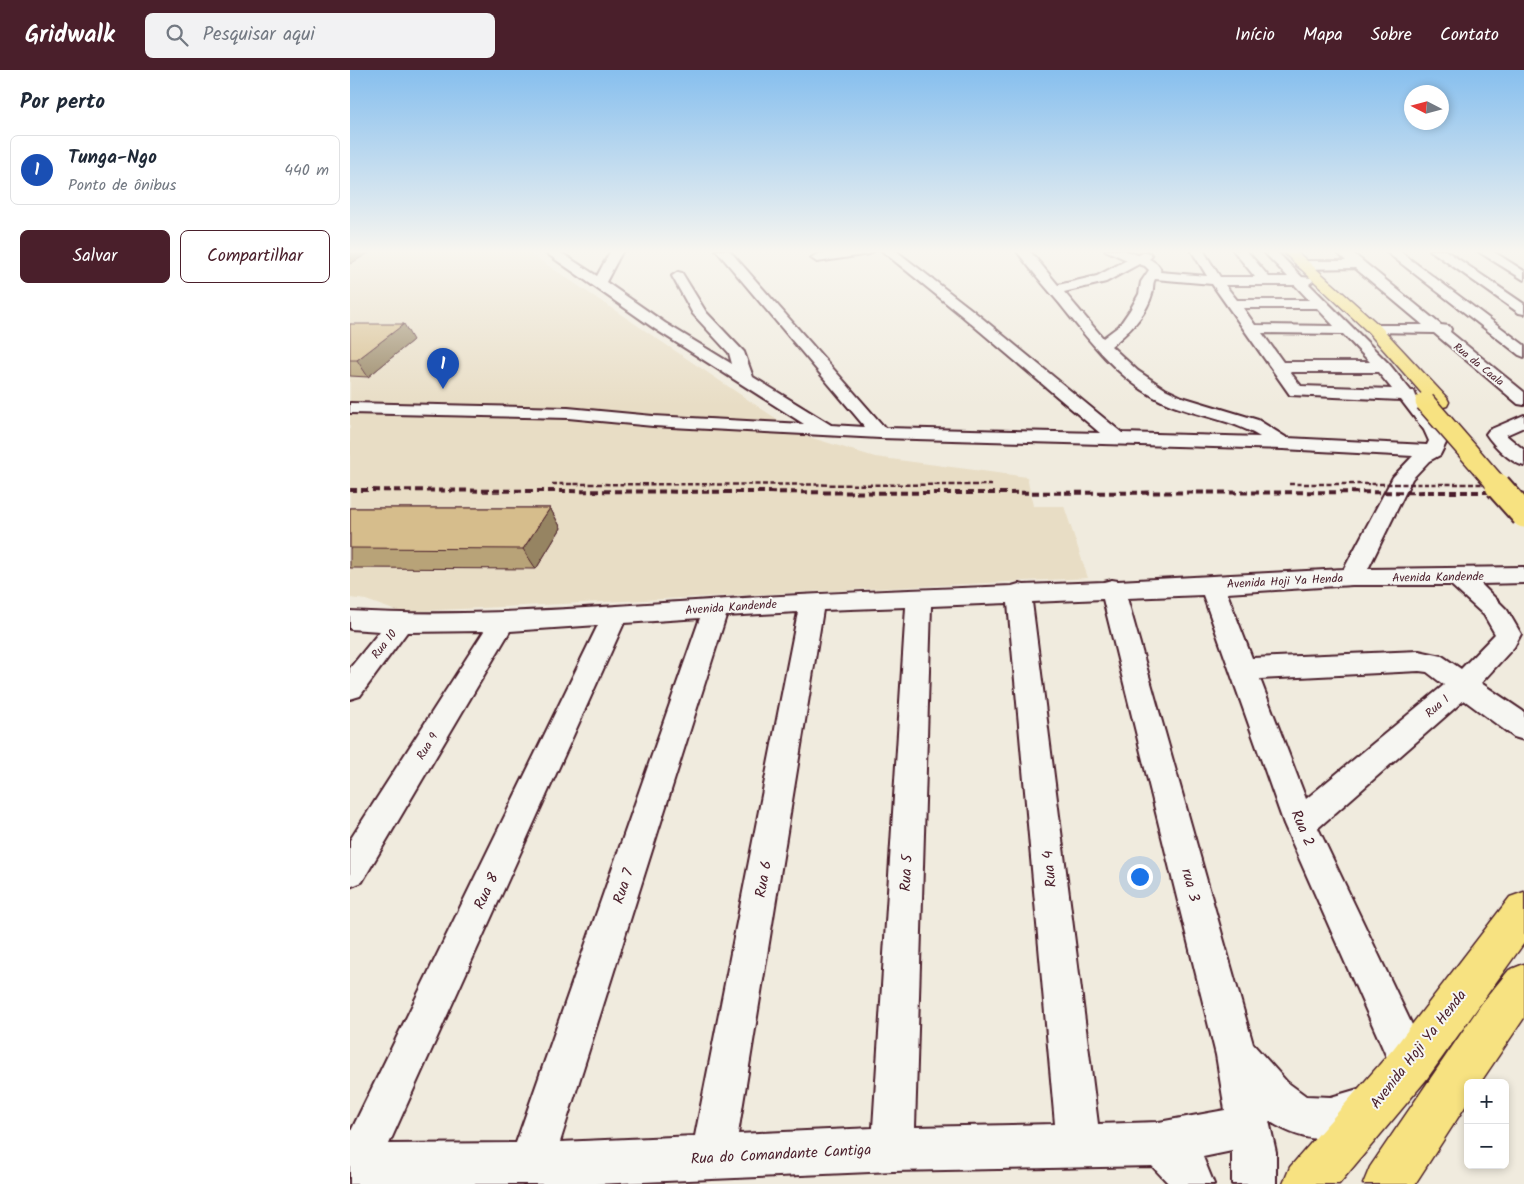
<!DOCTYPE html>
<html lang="pt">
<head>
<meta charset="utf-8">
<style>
	body { margin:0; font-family:Kalam,sans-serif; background:#f2f2f3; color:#1f2937 }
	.controls { position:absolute; right:15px; bottom:15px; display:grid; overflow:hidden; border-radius:8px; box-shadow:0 2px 8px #0003 }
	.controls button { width:45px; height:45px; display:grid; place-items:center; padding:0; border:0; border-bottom:1px solid #e0e1e3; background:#fff; color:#1f2937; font:25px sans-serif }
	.compass { position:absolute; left:1054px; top:15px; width:45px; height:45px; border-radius:50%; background:#fff; box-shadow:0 2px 8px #0003; rotate:276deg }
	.you { position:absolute; left:789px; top:806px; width:18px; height:18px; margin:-12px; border:4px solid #fff; border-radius:50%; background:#1a73e8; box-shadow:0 0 0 8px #1a73e833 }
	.badge { display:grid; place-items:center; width:32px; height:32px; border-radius:50%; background:#4a1f2b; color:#fff; font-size:16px; font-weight:700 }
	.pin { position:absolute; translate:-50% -41px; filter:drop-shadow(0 1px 2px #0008) }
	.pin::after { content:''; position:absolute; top:26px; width:18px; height:15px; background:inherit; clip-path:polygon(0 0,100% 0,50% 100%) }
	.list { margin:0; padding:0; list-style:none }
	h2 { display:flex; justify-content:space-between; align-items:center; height:65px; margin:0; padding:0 20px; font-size:21px }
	h2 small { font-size:16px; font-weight:400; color:#747a83 }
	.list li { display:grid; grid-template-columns:32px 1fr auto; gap:15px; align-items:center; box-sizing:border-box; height:70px; margin:0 10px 10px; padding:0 10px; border:1px solid #e0e1e3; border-radius:8px }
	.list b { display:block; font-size:19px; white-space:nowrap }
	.list p { margin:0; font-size:16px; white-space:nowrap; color:#747a83 }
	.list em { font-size:16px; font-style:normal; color:#747a83 }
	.actions { display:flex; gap:10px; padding:15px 20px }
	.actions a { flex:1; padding:11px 0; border:1px solid #4a1f2b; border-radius:8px; text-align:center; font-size:18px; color:#4a1f2b }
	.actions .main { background:#4a1f2b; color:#fff }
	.icon { flex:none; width:28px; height:28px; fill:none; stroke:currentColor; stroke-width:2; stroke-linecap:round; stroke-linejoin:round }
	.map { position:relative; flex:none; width:1174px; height:1114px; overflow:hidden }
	header { display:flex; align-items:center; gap:30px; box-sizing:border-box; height:70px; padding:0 25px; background:#4a1f2b; color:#fff }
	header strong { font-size:24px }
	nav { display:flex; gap:28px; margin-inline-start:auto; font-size:18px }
	.search { width:350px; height:45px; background:#f2f2f3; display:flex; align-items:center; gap:12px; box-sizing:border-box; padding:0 18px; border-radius:8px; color:#747a83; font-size:19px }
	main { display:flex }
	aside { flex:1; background:#fff }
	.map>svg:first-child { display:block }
	.built { fill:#e8ddc5 }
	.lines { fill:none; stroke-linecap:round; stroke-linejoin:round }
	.minor-casing { stroke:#4a1f2b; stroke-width:4 }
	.major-casing { stroke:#4a1f2b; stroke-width:3 }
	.minor { fill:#f6f6f2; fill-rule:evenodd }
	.major { fill:#f7e281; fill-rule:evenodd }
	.rail-far1 { stroke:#4a1f2b; stroke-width:2.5; stroke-dasharray:5 2.5; stroke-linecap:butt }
	.rail { stroke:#4a1f2b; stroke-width:4; stroke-dasharray:7 4; stroke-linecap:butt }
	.major-bridge-far1-casing { stroke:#4a1f2b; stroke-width:22; stroke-linecap:butt }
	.major-bridge-casing { stroke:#4a1f2b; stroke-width:29; stroke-linecap:butt }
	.major-bridge-far1 { stroke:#f7e281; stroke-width:19 }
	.major-bridge { stroke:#f7e281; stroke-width:25 }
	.wall { fill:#b8a378; stroke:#4a1f2b }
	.shaded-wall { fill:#968462; stroke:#4a1f2b }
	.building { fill:#d6bd8c; stroke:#4a1f2b }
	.labels { text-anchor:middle; stroke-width:4; stroke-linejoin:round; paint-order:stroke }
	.far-street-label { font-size:11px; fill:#4a1f2b; stroke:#f6f6f2 }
	.street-label { font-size:12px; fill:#4a1f2b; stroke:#f6f6f2 }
	.near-street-label { font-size:15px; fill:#4a1f2b; stroke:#f6f6f2 }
</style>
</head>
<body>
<header>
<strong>Gridwalk</strong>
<div class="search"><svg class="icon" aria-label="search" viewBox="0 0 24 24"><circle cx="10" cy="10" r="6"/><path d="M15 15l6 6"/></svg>Pesquisar aqui</div>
<nav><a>Início</a><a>Mapa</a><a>Sobre</a><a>Contato</a></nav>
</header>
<main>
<aside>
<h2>Por perto<small></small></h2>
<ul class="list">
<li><span class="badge" style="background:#1a4fb4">1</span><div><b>Tunga-Ngo</b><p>Ponto de ônibus</p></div><em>440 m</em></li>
</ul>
<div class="actions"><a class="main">Salvar</a><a>Compartilhar</a></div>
</aside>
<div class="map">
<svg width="1174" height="1114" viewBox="0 0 1174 1114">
	<rect width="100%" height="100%" fill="#f0ebde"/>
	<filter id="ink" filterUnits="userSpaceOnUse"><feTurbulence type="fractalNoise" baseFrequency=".02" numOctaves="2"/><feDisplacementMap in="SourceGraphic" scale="10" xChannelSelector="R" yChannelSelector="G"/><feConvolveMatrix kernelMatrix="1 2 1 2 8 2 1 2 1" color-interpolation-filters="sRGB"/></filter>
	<g filter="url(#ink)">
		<path class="built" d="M0,180H175L449,364L525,387L677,407L683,436H714L738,508L49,542L16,530L0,528Z"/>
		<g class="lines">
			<defs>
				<path id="minor" d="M192,180H207L247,206L261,180H273L256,212L315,253L382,294L379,283L343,244L322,206L328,202L332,203L356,242L394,282L403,307L481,355L515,357L366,180H379L535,358L750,363L611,245L531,180H545L621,239L772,363L910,367C877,346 837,346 804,327C765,305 737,268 710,234C695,216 680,199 666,180H679L708,215L747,206L777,190L755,180H774L788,185L796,182L800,183L802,186L799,189C804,191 812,197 810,202L857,206L841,180H853L870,207H905L883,180H896L919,207H938L912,180H925L952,207L962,208L963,211L959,214L1039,294L1061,321H1064L1066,326L1089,355L1097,371L1090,385L1079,391L1062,409L1018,499L1174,497V513L1131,514L1157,540L1171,564L1164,577L1131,613L1174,642V670L1164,667L1114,630L968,758L1074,980L1080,994L1074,1008L1060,1014L1046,1008L934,754L853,525L777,528L903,974L937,1012L956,1026L981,1027L1015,1017L1030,1023L1036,1038L1030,1053C985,1071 963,1078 919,1051L926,1082V1114H882V1081L853,1087L864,1114H819L802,1096L543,1101L246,1114H0V1063L248,555L160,561L12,812L0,817V770L134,561L57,562L10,626L0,629V598L30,561L0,559V541C115,548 230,538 345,531C451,524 556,520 662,516L669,514L674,515L754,512L762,510L768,511L994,499L1043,407L1063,386L933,379L530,368L303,356L218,348L0,343V333L218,338L303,346L454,354L305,259ZM789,194L795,196L799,200L791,212L789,224L780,240L769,256L753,268L714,222L756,212ZM805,209L862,214L940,325L1051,330L1074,360L1079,371L1077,375L937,368L908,350L832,327L815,319L788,301L761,276C778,263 796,246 802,224C804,219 802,214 805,209ZM875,215H945L959,230H887ZM893,238H967L984,256L905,255ZM912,263L993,264L1020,292H933ZM940,302H1028L1042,319L951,316ZM1002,515H1101L1134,545L1145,564L1111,599L1092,586L1069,581L902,588L877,523ZM753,529L866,985L875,1040L809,1052L748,1054L682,532ZM658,533L705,1054L565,1057L581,536ZM556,537L523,1058L388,1064L473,540ZM448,542L345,1066L210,1072L376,546ZM350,548L166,1073L39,1074L274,553ZM1069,601L1077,602L1094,615L956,729L910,609Z
					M493,180H525L519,184L467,192L461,188L467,184Z
					M985,180H999L1091,255L1099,256L1101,259L1100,262L1174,322V335L1168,334L1084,263L1019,262L1017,259L1019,256L1024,255H1073L1005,198L952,199L946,195L952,191H996Z
					M1034,180H1048L1174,275V287L1169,285Z
					M1080,180H1095L1174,234V244L1169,243Z
					M1126,180H1141L1174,201V210Z
					M1174,345V357L1156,365L1174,380V396C1160,392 1144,376 1136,364L1139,360Z"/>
				<path id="major" d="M931,180H945L1030,256L1097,328L1099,332L1097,336L1090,338L1083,336L1018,262Z
					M1174,822V873L1076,1010L989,1114H933L940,1097L1044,978L1160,827Z
					M1174,894V948L1130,1013H1118V1032L1065,1114H1013L1020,1097L1132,933L1159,900Z"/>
			</defs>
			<use href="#minor" class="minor-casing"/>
			<use href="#major" class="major-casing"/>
			<use href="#minor" class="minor"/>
			<use href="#major" class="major"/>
			<path class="rail-far1" d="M202,414L642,415
				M939,414H1134"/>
			<path class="rail" d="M0,420L593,423L1140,422"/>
			<defs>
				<path id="major-bridge-far1" d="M1075,332L1149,417"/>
				<path id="major-bridge" d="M1148,416L1174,445"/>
			</defs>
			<use href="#major-bridge-far1" class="major-bridge-far1-casing"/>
			<use href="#major-bridge" class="major-bridge-casing"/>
			<use href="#major-bridge-far1" class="major-bridge-far1"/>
			<use href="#major-bridge" class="major-bridge"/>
		</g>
		<path class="wall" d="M0,254L63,270L18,307L0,306Z
			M0,438H200L211,458L186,499L0,498Z"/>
		<path class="shaded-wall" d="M0,180H18L19,183L0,194Z
			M54,254L63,270L18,307L7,290Z
			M200,438L211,458L186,499L173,479Z"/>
		<path class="building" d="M0,254H54L7,290H0Z
			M0,438H200L173,479L0,478Z"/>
	</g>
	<linearGradient id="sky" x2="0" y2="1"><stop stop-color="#87bfee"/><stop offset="0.54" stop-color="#f8f6f0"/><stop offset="1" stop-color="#f8f6f0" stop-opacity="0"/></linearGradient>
	<rect width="1174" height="336" fill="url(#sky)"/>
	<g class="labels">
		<g class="far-street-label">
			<text transform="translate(1129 294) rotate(39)" y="4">Rua da Caala</text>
		</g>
		<g class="street-label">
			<text transform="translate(1088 507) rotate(-1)" y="4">Avenida Kandende</text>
			<text transform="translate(935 511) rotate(-3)" y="4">Avenida Hoji Ya Henda</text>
			<text transform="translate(381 537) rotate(-4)" y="4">Avenida Kandende</text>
			<text transform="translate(34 574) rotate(-52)" y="4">Rua 10</text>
			<text transform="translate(1087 636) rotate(-41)" y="4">Rua 1</text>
			<text transform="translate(77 676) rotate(-58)" y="4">Rua 9</text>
		</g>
		<g class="near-street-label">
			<text transform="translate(953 758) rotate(67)" y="5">Rua 2</text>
			<text transform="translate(699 799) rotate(-96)" y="5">Rua 4</text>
			<text transform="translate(556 803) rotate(-87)" y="5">Rua 5</text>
			<text transform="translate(413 809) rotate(-80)" y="5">Rua 6</text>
			<text transform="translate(841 815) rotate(75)" y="5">rua 3</text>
			<text transform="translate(273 816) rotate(-72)" y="5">Rua 7</text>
			<text transform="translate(136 821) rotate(-65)" y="5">Rua 8</text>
			<text transform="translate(1068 979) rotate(-52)" y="5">Avenida Hoji Ya Henda</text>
			<text transform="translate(431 1084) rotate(-3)" y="5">Rua do Comandante Cantiga</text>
		</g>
	</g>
</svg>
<div class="controls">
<button>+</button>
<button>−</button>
</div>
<svg class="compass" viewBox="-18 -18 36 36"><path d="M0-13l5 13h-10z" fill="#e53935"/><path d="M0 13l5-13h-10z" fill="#747a83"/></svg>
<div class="you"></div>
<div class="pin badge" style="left:93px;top:319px;background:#1a4fb4">1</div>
</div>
</main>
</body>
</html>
